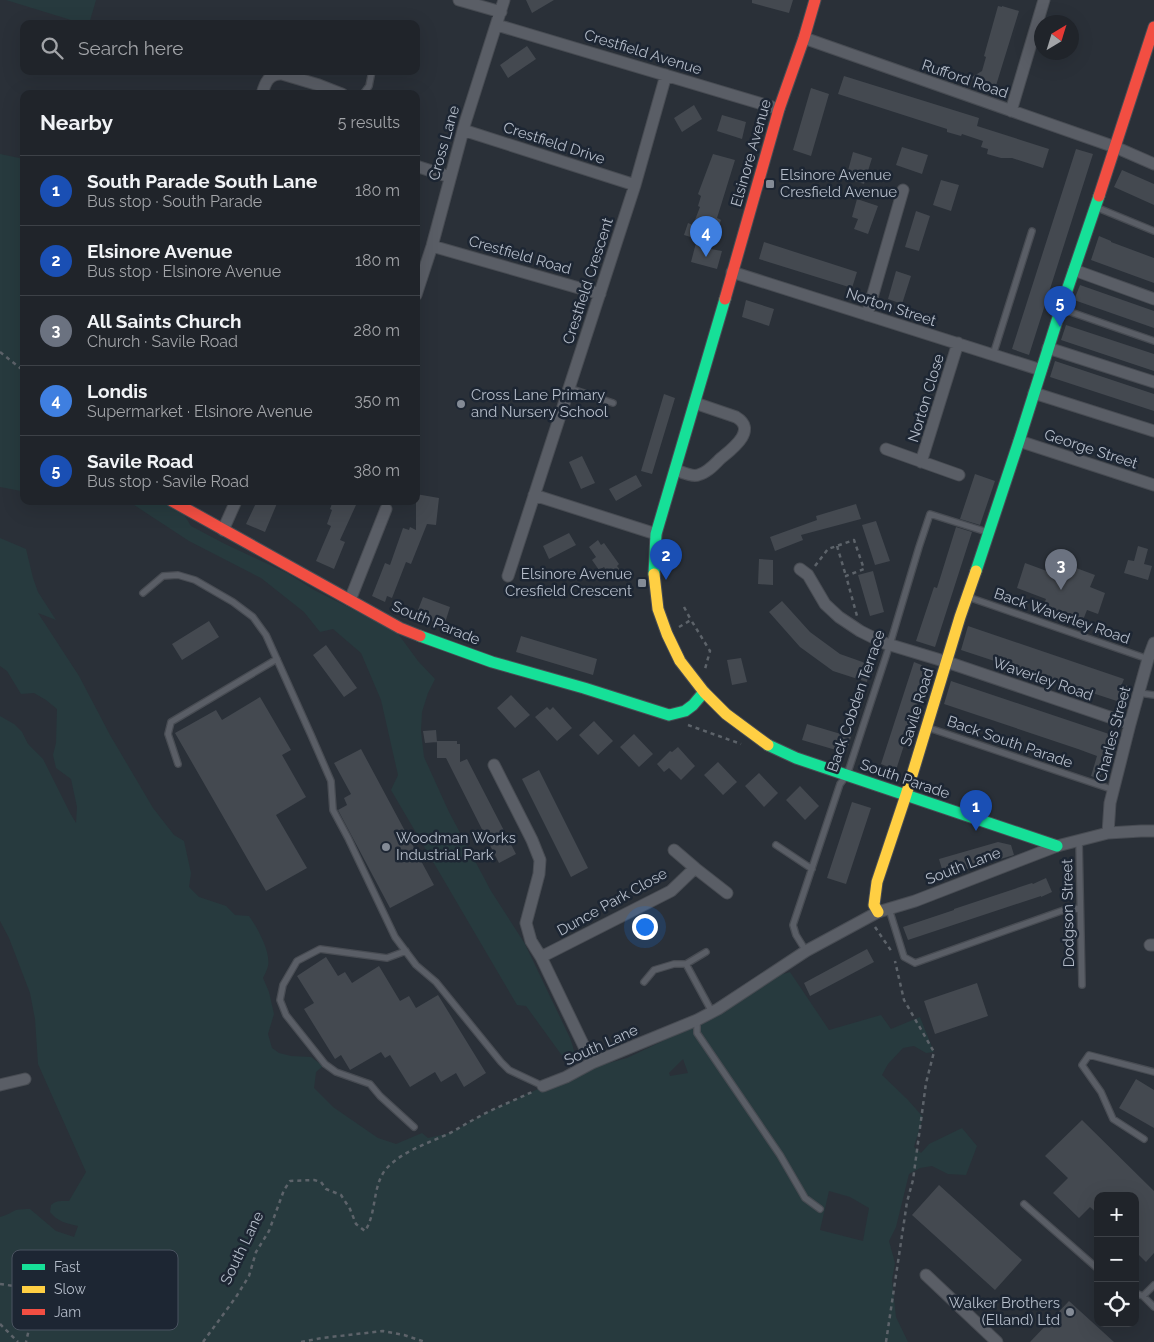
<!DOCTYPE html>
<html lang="en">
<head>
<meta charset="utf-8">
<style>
	body { margin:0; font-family:Raleway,sans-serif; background:#282c32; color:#f1f3f6 }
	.controls { position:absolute; right:15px; bottom:15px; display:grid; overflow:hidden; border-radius:10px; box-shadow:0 5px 20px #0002 }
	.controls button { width:45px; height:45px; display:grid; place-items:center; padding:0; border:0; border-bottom:1px solid #3d4147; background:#20242a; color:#f1f3f6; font:25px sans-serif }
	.compass { position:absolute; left:1034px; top:15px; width:45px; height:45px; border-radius:50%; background:#20242a; box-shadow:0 5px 20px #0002; rotate:38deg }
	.you { position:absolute; left:644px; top:926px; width:18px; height:18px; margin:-12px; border:4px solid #fff; border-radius:50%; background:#1a73e8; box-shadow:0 0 0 8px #1a73e833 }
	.badge { display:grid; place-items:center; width:32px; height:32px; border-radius:50%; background:#bca0f2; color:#fff; font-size:16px; font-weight:700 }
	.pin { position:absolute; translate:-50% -41px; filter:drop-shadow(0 1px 2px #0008) }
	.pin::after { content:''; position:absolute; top:26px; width:18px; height:15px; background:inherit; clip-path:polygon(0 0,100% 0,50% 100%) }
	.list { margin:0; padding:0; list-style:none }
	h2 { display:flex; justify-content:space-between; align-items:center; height:65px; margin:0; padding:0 20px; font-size:21px }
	h2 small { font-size:16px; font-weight:400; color:#a2a4a8 }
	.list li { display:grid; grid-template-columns:32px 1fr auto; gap:15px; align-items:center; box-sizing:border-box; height:70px; padding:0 20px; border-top:1px solid #3d4147 }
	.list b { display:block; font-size:19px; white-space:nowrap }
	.list p { margin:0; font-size:16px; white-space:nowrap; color:#a2a4a8 }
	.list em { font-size:16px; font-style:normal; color:#a2a4a8 }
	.icon { flex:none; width:28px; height:28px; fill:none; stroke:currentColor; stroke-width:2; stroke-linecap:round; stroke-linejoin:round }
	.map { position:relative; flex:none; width:1154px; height:1342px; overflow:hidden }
	.search { position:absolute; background:#20242a; box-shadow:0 5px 20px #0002; left:20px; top:20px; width:400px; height:55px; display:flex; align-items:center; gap:12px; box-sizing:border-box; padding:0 18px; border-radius:10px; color:#a2a4a8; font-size:19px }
	.panel { position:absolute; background:#20242a; box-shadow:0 5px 20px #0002; left:20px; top:90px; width:400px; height:415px; border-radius:10px }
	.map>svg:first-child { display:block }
	.green { fill:#273a3e; fill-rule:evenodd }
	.building { fill:#444950 }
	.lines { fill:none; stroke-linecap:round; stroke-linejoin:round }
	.lane-casing { stroke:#484c53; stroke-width:8 }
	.street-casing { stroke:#484c53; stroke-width:13 }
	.fast-casing { stroke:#484c53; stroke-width:13 }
	.slow-casing { stroke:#484c53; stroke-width:13 }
	.jam-casing { stroke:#484c53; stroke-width:13 }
	.path { stroke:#5d636a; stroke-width:2.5; stroke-dasharray:4 4; stroke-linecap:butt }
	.lane { stroke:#5a5e66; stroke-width:5.5 }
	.street { stroke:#5a5e66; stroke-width:11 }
	.fast { stroke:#16e098; stroke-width:11 }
	.slow { stroke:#ffcf43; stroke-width:11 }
	.jam { stroke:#f24e42; stroke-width:11 }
	.poi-dot { fill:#848b96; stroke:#1d2633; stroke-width:2 }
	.labels { text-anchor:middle; stroke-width:5; stroke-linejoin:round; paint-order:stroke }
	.street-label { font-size:15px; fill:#b4bcc9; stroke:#1d2633 }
	.poi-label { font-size:15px; fill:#b4bcc9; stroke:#1d2633; text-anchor:start }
	.key { fill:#1d2633; stroke:#4a5360; stroke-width:1 }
	.key-label { font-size:14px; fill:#b4bcc9 }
</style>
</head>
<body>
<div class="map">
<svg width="1154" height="1342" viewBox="0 0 1154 1342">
	<rect width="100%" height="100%" fill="#2a3038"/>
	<path class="green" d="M6,0H96L89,24H84Z
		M0,154L24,159V491H21L0,487Z
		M128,501H161L183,513L191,526L225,544L287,573L314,590L396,631L418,661L435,679L428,693L422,712L421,731L424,757L449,812L491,891L525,944L570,1038C574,1049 577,1057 571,1068L526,1006L517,1005L391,790L398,775L381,700L361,653L333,629L320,632L304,612L261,578L189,541Z
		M0,538L26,549L33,578L38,592L56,620L38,613L79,676L110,735L153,808L174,835L184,841L191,873L189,887L199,897L226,906L235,915L249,916C257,927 271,952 268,966C267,970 265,974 263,978L269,992L274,1014L268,1034L272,1048L279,1053L291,1056L311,1057L323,1066L316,1072L314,1088L333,1107L378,1138L396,1144L422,1133L428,1138L450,1133L488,1112L573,1073L627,1058L707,1020L770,978L790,972L829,1030L881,1015L891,1029L920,1017L934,1052L926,1053L914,1046L903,1048L888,1064L882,1075L908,1100L923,1117L914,1147L921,1153L929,1144L962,1128L977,1146L966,1175L948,1174L932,1166L920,1168L909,1174L896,1227L889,1241L895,1263L892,1280L896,1317L908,1342H0V1217C7,1215 10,1213 16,1210C21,1209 25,1209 30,1209L56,1231L74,1237L78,1226C66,1223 58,1222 50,1212L51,1205C56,1200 62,1201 69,1201L86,1172L38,1064L35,1019L30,993L9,938L0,921V716L14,724L22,732L28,744L43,759L70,813L76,823L77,807L71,779L56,768L53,755L56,743L57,709L46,700L34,693L21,694L7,671L0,666ZM683,1059L688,1073L670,1076L669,1073ZM829,1191L850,1197L869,1208L863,1241L820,1230Z"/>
	<path class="building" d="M526,0H554L532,13Z
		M752,0H793L789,13L752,3Z
		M998,6L1002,7V6L1019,11L994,92L977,87L972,77L982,71L986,57L984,56Z
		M527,46L536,59L508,78L500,65Z
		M844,76L979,118L977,126L1049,149L1043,168L1012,158H1001L987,154L988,149L981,147L983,141L962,134L961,136L947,132V129L838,94Z
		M811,88L829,94L811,156L793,150Z
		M694,105L702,119L682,132L674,118Z
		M722,115L746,122L742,139L717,131Z
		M902,147L928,155L922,174L896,165Z
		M1076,149L1093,154L1029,355L1012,349Z
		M853,152L872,158L864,184L846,178Z
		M713,154L735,160L717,218L721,220L711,249L722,251L717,269L691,262L697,239L684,235L688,223L693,225L700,207L698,206L701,196L698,194Z
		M1122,170L1154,184V205L1114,187Z
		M941,180L959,185L951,211L933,205Z
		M857,199L878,206L868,234L854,229L858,219L852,217Z
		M916,211L930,216L919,251L905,247Z
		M1099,236L1111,241V242L1154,258V283L1091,260Z
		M764,242L857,272L852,288L759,259Z
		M896,271L911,276L902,304L888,299Z
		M1080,285L1154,311V328L1074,300Z
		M746,300L774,309L769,326L742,317Z
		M1066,325L1154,354V371L1061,340Z
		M1055,361L1154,394V411L1050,377Z
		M664,394L675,398L652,474L641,471Z
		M582,456L595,483L581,489L569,462Z
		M975,474L995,481L980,525L960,519Z
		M636,475L642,486L616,501L609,489Z
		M416,494L439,498L436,525L427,524L411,564L406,562L392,598L387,596L385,602L372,596L385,563L390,565L403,528L409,530L410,527L416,530Z
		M257,501H278L265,532L246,524Z
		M333,501H349L356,505L340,540L345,542L334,569L316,561L331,526L327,524L332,510L330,509Z
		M856,504L861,519L801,535L803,540L775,551L770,537L817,520L816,516Z
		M876,521L890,561L875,565L862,525Z
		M956,527L972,532L935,647L916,641L934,587L937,588Z
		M569,533L576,545L549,559L543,546Z
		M598,540L601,545L604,543L619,564L617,566L620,570L611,577L604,567L599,570L592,560L596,557L589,547Z
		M1138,546L1148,549L1144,564L1152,566L1148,580L1124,573L1128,560L1134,561Z
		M759,559L773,560V585L758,584Z
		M1060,562L1095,575L1090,587L1105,593L1098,614L1087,610L1083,620L1043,607L1046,599L1017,588L1025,563L1055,574Z
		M873,571L884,612L870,616L858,575Z
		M423,597L450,607L444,626L416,615Z
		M782,601L810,632L840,654L871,665L867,682L833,671L800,647L769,612Z
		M209,621L219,637L182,660L172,644Z
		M968,626L1124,679L1122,684L1128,686L1123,703L961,650Z
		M521,636L597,659L593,675L516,652Z
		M326,645L357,688L344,697L313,655Z
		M741,658L747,682L732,685L727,660Z
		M914,662L929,668L896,770L881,764Z
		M951,681L1115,736L1110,755L1108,754L1100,779L1091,776L1097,756L1078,749L944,704Z
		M511,695L530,715L515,728L497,708Z
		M260,697L291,750L282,755L306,797L276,815L307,868L266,891L175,733L216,710L222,720Z
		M547,707L550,710L553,707L572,728L557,741L535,717Z
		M594,721L613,741L598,755L579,735Z
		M807,724L851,737L846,753L802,740Z
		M436,730L437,742L425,743L423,731Z
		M634,734L653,754L639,767L620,747Z
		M437,741H457V744H460V762L467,759L516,854L499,863L446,758H437Z
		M678,747L695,766L681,780L669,768L664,772L657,764L670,751L672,752Z
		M361,749L434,885L390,908L338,810L347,805L344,798L351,794L334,763Z
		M718,762L737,782L723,795L704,775Z
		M539,770L588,868L571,877L522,779Z
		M759,773L778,793L764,807L745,786Z
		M800,786L819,806L805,820L786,800Z
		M852,802L871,808L846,884L827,878Z
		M998,842L1011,845L1014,855L944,876L939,859Z
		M1046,878L1052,892L1041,897V896L908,940L903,927L954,910V909L1032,883L1033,884Z
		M867,949L874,962L810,996L804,983Z
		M326,957L338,976L345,972L352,983L379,966L400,1001L409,996L416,1008L438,995L486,1073L464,1087L456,1073L441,1082L435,1072L410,1087L390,1055L385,1058L381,1052L350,1070L341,1055L335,1059L304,1009L314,1003L297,976Z
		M977,983L988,1016L935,1034L924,1001Z
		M1136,1079L1154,1090V1128L1119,1108Z
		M1082,1120L1154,1191V1253L1146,1262L1135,1251V1196H1098V1214L1090,1207L1079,1218L1053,1193L1068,1178L1045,1156Z
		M939,1185L1022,1260L995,1290L912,1215Z
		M1069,1301L1114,1342H1030Z"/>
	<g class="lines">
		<defs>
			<path id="lane" d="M363,94L369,86L372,71
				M1098,208L1154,231
				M1062,309L1154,341
				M993,355L1032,231
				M569,388L613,403
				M143,593L163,576L178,575L195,580L233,602L253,617L266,635L311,735L331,781L333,810L348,838L395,937L416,965L436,982L501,1062L509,1070L543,1086
				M968,597L1148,659
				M1139,693L1154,695
				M929,728L1114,790
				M178,764L168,734L171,722L277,659
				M1079,840L1082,985
				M776,845L812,869
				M889,909L904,957L915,963L1064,910L1080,908
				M406,951L387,958L320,949L297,961L283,985L280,1000L286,1015L325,1064L336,1072L370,1084L380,1096L414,1127
				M806,951L796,935L793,925L840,784L847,775L890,644L919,547L930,514L987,532
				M686,964L706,952
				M644,982L654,970L674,964H686L712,1012
				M697,1020V1033L780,1155L805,1198L820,1209
				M1144,1139L1113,1119L1101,1092L1082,1065L1089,1055L1154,1072
				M1024,1204L1098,1269
				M1135,1293L1143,1296L1154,1307
				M1143,1296L1154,1285"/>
			<path id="street" d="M459,0L501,12
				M497,25L779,109
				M804,38L1115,147L1154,164
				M262,94C265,83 269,73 282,74L319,85L342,94
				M1011,111L1044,0
				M463,130L635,185
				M416,166L450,177
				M432,246L600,294
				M1074,270L1154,299
				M732,272L1041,370
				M416,295L432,246L465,123L504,0
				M867,315L903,190
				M1048,348L1154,382
				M1034,393L1154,431
				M1019,441L1154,485
				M886,449L959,475
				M921,462L958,343
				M676,470C682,472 692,477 698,475C707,473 714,465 720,459C732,449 758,430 736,417L695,403
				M534,495L656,534
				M223,530L236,501
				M800,569L808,575L825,604L839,617L860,631L884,643L947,662L1130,724
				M508,576L635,185L666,75
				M350,600L386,509
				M494,765L532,840L540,860L539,874L526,923L531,941L541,957L592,1063
				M1108,833L1110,803L1130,724L1148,659L1154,643
				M695,868L727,893
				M1150,945H1154
				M541,957L671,891L695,868L674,850
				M0,1085L25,1079
				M543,1086L566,1077L592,1063L697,1020L718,1009L806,951L878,912L915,901L1057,846L1108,833L1141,831H1154
				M926,1275L997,1342"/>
			<path id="fast" d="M976,571L1019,441L1061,308L1099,196
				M654,574L656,534L725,299
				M420,636L492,662L584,688L669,715L685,711L693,705L704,692
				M768,745L796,758L1057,846"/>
			<path id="slow" d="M654,574L658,609L667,634L680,661L704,692L726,714L768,745
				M878,912L874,905L877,882L906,795L960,617L976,571"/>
			<path id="jam" d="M1099,196L1154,27
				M725,299L779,109L804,38L815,0
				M172,501L400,628L420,636"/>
		</defs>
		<use href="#lane" class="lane-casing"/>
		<use href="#street" class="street-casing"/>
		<use href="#fast" class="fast-casing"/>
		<use href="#slow" class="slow-casing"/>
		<use href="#jam" class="jam-casing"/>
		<path class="path" d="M0,352L24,371
			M837,546L846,576
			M815,566L828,549L854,540L864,569L846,576L857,616
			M684,607L691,620
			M679,627L691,620L710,651L705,669
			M688,725L741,744
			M875,927L892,952
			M0,1284L14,1286L21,1308L28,1320L29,1329L26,1342
			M0,1324L18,1342
			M203,1342L236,1297L249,1276L256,1252L269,1231L284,1190L290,1181L314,1180L321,1182L326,1189L341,1195L350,1209L356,1224L365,1231C377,1213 372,1186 386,1169C402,1151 429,1143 450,1133C458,1129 465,1124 473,1120C492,1109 513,1101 532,1092
			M301,1342L322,1338L383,1331L404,1335L425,1342
			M886,1342L907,1202L913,1180L926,1083L934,1052L904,1000L895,961"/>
		<use href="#lane" class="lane"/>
		<use href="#street" class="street"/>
		<use href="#fast" class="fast"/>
		<use href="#slow" class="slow"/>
		<use href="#jam" class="jam"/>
	</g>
	<g class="poi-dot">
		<rect x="765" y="179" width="10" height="10" rx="2.5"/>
		<circle cx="461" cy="404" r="5"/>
		<rect x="637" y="578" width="10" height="10" rx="2.5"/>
		<circle cx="386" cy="847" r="5"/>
		<circle cx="1070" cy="1312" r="5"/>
	</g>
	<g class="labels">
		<g class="street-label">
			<text transform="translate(643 52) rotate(17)" y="5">Crestfield Avenue</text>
			<text transform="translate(965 79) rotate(19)" y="5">Rufford Road</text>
			<text transform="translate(444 143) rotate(-74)" y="5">Cross Lane</text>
			<text transform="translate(554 143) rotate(18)" y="5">Crestfield Drive</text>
			<text transform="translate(751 153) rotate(-74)" y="5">Elsinore Avenue</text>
			<text transform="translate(520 255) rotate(16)" y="5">Crestfield Road</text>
			<text transform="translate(588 281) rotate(-72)" y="5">Crestfield Crescent</text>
			<text transform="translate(891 307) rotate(18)" y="5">Norton Street</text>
			<text transform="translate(926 398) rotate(-73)" y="5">Norton Close</text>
			<text transform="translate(1091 449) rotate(18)" y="5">George Street</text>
			<text transform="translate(1062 616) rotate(19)" y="5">Back Waverley Road</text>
			<text transform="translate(436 623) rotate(22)" y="5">South Parade</text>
			<text transform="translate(1043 679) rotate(19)" y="5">Waverley Road</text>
			<text transform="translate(856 701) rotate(-71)" y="5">Back Cobden Terrace</text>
			<text transform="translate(917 707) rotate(-73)" y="5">Savile Road</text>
			<text transform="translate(1113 734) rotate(-75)" y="5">Charles Street</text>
			<text transform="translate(1010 742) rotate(19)" y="5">Back South Parade</text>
			<text transform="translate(905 779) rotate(19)" y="5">South Parade</text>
			<text transform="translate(963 866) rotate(-21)" y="5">South Lane</text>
			<text transform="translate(612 902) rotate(-29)" y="5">Dunce Park Close</text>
			<text transform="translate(1068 913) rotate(-91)" y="5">Dodgson Street</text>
			<text transform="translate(601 1045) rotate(-24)" y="5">South Lane</text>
			<text transform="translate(242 1248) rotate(-64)" y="5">South Lane</text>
		</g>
		<g class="poi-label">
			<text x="780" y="180">Elsinore Avenue<tspan x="780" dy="17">Cresfield Avenue</tspan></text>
			<text x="471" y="400">Cross Lane Primary<tspan x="471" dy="17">and Nursery School</tspan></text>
			<text x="632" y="579" text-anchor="end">Elsinore Avenue<tspan x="632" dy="17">Cresfield Crescent</tspan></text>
			<text x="396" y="843">Woodman Works<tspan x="396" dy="17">Industrial Park</tspan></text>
			<text x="1060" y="1308" text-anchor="end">Walker Brothers<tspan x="1060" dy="17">(Elland) Ltd</tspan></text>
		</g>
	</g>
	<rect x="12" y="1250" width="166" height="80" rx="8" class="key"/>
	<rect x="22" y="1264" width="23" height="6" fill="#16e098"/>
	<rect x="22" y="1286" width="23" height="7" fill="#ffcf43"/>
	<rect x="22" y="1309" width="23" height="6" fill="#f24e42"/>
	<g class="key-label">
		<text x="54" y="1272">Fast</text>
		<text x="54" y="1294">Slow</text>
		<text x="54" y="1317">Jam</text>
	</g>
</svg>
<div class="controls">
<button>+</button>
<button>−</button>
<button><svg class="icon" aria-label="locate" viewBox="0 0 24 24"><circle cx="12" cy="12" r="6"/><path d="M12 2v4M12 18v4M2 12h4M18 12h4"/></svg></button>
</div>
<svg class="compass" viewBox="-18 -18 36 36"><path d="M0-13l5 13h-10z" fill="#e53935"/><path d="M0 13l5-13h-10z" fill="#a2a4a8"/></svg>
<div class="you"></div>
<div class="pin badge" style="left:976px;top:831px;background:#1a4fb4">1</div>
<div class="pin badge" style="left:666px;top:580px;background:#1a4fb4">2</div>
<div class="pin badge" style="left:1061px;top:590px;background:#6b7280">3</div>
<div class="pin badge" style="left:706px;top:257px;background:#3f7fe0">4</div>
<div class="pin badge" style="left:1060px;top:327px;background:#1a4fb4">5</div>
<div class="search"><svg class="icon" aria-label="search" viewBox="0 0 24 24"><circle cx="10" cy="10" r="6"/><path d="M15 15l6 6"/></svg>Search here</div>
<section class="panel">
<h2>Nearby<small>5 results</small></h2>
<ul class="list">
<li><span class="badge" style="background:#1a4fb4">1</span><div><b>South Parade South Lane</b><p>Bus stop · South Parade</p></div><em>180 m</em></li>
<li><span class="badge" style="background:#1a4fb4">2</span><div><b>Elsinore Avenue</b><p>Bus stop · Elsinore Avenue</p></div><em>180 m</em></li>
<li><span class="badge" style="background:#6b7280">3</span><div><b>All Saints Church</b><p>Church · Savile Road</p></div><em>280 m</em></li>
<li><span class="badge" style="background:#3f7fe0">4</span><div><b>Londis</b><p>Supermarket · Elsinore Avenue</p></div><em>350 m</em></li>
<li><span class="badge" style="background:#1a4fb4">5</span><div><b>Savile Road</b><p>Bus stop · Savile Road</p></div><em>380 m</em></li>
</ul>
</section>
</div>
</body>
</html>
